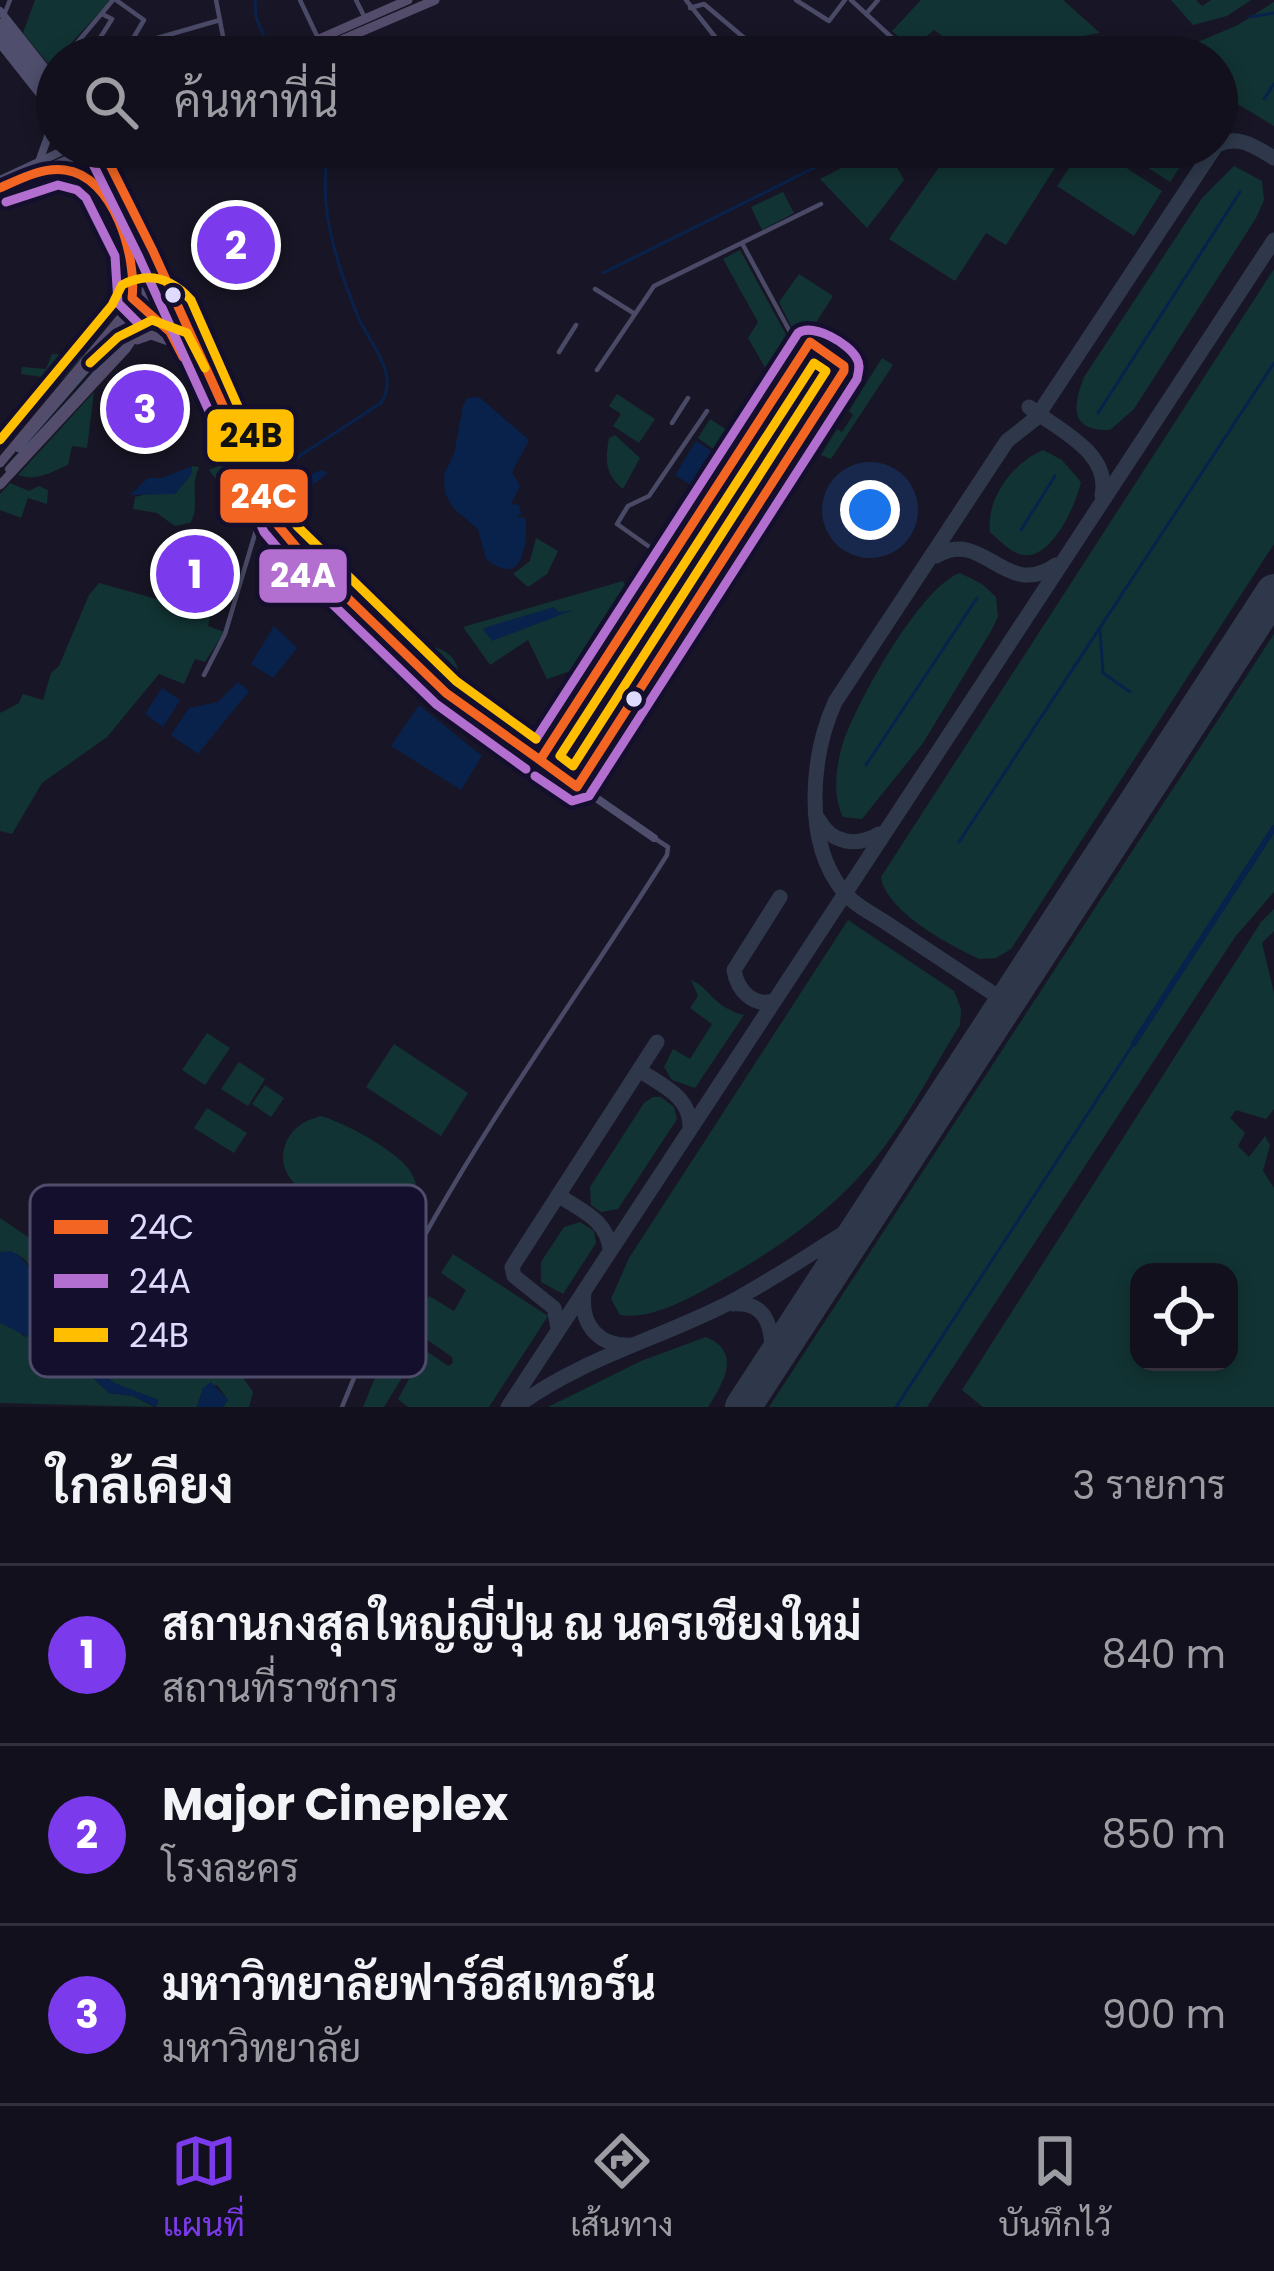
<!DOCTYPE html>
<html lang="th">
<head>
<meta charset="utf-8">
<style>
	body { margin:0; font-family:Poppins,Sarabun,sans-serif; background:#1f1e29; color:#f1f3f6 }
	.controls { position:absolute; right:36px; bottom:36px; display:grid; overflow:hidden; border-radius:24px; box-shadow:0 6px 18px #0003 }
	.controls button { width:108px; height:108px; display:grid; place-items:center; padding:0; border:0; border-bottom:3px solid #31303b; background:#12101c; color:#f1f3f6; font:60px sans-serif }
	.you { position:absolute; left:870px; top:510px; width:42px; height:42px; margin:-30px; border:9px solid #fff; border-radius:50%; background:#1a73e8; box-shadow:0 0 0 18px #1a73e833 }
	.badge { display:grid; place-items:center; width:78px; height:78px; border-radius:50%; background:#7c3aed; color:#fff; font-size:39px; font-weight:700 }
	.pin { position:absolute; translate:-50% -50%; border:6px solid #fff; box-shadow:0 3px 12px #0006 }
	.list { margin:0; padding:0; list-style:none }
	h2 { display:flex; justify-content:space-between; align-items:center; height:156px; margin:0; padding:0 48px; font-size:51px }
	h2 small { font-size:39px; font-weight:400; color:#9c9da3 }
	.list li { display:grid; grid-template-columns:78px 1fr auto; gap:36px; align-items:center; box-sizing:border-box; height:180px; padding:0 48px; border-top:3px solid #31303b }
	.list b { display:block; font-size:45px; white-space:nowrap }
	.list p { margin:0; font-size:39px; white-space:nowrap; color:#9c9da3 }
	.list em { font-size:39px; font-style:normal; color:#9c9da3 }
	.icon { flex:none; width:66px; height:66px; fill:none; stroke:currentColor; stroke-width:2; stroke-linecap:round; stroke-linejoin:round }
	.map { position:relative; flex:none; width:1274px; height:1407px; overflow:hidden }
	.search { position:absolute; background:#12101c; box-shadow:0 6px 18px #0003; left:36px; right:36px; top:36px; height:132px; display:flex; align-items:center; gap:30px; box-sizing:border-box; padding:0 42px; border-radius:66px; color:#9c9da3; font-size:45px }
	.sheet { height:696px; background:#12101c }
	nav { display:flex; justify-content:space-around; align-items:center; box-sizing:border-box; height:168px; border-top:3px solid #31303b; background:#12101c; font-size:33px; color:#9c9da3 }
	nav a { display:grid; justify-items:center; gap:6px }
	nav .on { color:#7c3aed }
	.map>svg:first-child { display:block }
	.green { fill:#123333; fill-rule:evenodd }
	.water { fill:#08224c }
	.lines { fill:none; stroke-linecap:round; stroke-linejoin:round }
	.stream { stroke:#08224c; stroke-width:3 }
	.canal { stroke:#08224c; stroke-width:6 }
	.taxiway { stroke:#2e384a; stroke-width:15 }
	.runway { stroke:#2e384a; stroke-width:36 }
	.minor { stroke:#4a4a67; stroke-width:4.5 }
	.secondary { stroke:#4f4e6c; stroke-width:8 }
	.primary { stroke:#544c6b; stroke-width:9 }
	.bus-1-casing { stroke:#130f2d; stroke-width:18 }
	.bus-2-casing { stroke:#130f2d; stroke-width:18 }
	.bus-3-casing { stroke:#130f2d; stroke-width:18 }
	.bus-1 { stroke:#f26522; stroke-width:9 }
	.bus-2 { stroke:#b36fd0; stroke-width:9 }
	.bus-3 { stroke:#ffbf00; stroke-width:9 }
	.bus-dot { fill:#dedbff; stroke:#130f2d; stroke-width:4.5 }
	.key { fill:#130f2d; stroke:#504c6c; stroke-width:3 }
	.key-label { font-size:33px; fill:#dedbff }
	.line-badge { stroke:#130f2d; stroke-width:4.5 }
	.badge-label { font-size:33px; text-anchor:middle; font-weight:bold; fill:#fff }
	.pale-badge-label { font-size:33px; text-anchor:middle; font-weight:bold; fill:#111 }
</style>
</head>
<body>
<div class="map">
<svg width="1274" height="1407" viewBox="0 0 1274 1407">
	<rect width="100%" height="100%" fill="#181626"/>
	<path class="green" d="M35,0H111L50,66L23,33Z
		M921,0H1063L1100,33C1061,37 1010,66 976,57C963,54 946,38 934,30L912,48L892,31Z
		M1171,0H1196L1202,6L1211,0H1251L1227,16L1193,25Z
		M1274,2V126L1226,97L1217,109V57H1163L1238,25Z
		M882,147H886L904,180L867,228L820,179Z
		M953,147H1068L1006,245L986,233L955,281L889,239Z
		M1083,147H1094L1162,191L1134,236L1057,186Z
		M1116,147H1150L1188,155L1170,182Z
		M1234,166L1262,181L1264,200L1256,218L1134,409L1110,430C1069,431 1073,406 1084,377L1202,198Z
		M783,192L794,213L762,230L751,207Z
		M740,250L796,353L775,385L748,338L758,322L723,259Z
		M1274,269V544L1011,949L996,958L980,959C950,946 886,911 881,877Z
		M799,274L833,296L801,346L779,302Z
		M52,354L83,356L62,380L21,374L22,367L46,369Z
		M882,358L893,365L831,459L821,455L837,429L842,432L853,415L849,411Z
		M94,392L87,448L72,446L68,465C51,472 36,482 18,475Z
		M617,394L655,419L639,443L613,426L621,414L609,406Z
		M710,419L739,438L684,525L679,521L722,455L698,438Z
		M615,435L640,458L623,489C605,474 605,461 609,438Z
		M1043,450L1062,460L1081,482C1076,504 1052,560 1023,555C1011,553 999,540 990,532C986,499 1012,463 1043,450Z
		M224,464L255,517L244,522L233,512L228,525L219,522L225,491L209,470Z
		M192,466L199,467C189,488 201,507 190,523L175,526L157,513L133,509L135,497L155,492L175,494L191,474Z
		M10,483L29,491L39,486L48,490L47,504L28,498L21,518L0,510V494Z
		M536,538L558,551L547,574L528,587L513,574L530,561Z
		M960,573L982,584L996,597L998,617L991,631L923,743L862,819L843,817C832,796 836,765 843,743C857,702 920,587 960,573Z
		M623,581L634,602L597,662L547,679L528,640L490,665L463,627Z
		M99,583L200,611L210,618L208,626L224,632L205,662L195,659L184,684L159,674L107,737L42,783L12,834L0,831V713L19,703L23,694L43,700L51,673L59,666L89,595Z
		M1274,634V892L1235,937L927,1407H769Z
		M433,647C455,652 464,670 455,690L415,653Z
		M1274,909V931L1262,943L1274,993V1109L1266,1119L1236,1110L1230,1118L1245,1133L1238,1146L1249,1157L1265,1136L1270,1145L1263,1171L1274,1188V1407H983L962,1390L1261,922ZM1139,1272H1229V1362H1139Z
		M848,920L954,991L961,1009L960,1025C934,1066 911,1113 881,1151C836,1209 778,1249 715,1284C688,1299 651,1320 620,1315L611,1299L629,1258Z
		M691,980C710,988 714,1008 744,1015L695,1088L672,1080L664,1067L673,1049L690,1059L712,1024L690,1008L698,996Z
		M207,1033L230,1048L205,1085L182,1070Z
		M394,1044L468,1093L441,1136L366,1087Z
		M239,1062L265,1079L248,1106L221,1089Z
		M265,1085L284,1098L271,1117L252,1104Z
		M653,1097H661L674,1107L677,1119L618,1209L601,1212L591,1205L590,1187L644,1103Z
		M207,1108L247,1133L234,1153L194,1128Z
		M321,1116C345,1123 391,1148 407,1167C431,1196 411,1242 372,1235C357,1233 345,1221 332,1212C309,1196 272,1177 286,1143C293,1127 304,1121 321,1116Z
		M0,1218L55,1255L76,1275L93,1313L181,1363L218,1359L233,1340L251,1352L239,1372L253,1392L249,1407H223L228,1400L217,1385L203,1388L197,1407H156L158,1400L114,1383L82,1358L50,1341L55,1365L92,1377L109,1393L133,1396L154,1407L0,1403V1323L16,1328L24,1337L37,1325C33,1297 44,1250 0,1252Z
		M580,1222L594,1231L596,1243L563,1294L541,1282V1262L564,1227Z
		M453,1254L548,1316L489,1407H408L398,1399L425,1350L448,1366L453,1363L452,1357L409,1327L429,1296L454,1311L466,1290L441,1273Z
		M395,1329L416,1343L413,1360L384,1407H363Z
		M706,1337C742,1352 724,1382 708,1407H548L641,1361Z"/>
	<path class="water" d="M479,397L529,440L512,472L520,486L511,504L519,505L521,514L516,517L526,518C527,545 523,589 486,559L478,529L453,508L445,493L444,475L454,454L463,406L467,398Z
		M696,441L719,456L697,489L675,475Z
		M192,466L191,475L175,494L130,495L148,478H162Z
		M321,470L328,473L283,508L275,491Z
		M554,607L559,612L573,610L492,641L483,629L490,626Z
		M274,626L297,648L273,678L251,664Z
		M238,682L249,691L198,754L171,735L189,708L218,702Z
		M162,688L180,700L163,727L145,714Z
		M419,705L482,756L461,790L391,746Z
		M11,1251C46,1271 28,1299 39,1331L30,1338L0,1323V1252Z
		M41,1338L82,1358L114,1383L159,1400L156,1407L133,1396L109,1393L92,1377L41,1358L29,1345Z
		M211,1382L228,1400L223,1407H197L203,1388Z"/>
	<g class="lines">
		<path class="stream" d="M255,0L256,17L272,57
			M1250,17L1274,13
			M1035,57L1078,44L1146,38
			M1264,99L1274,84
			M603,273L856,147
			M1098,413L1240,192
			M267,477L381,403C400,375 370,343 359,319C344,283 329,242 326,203C324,184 327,166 325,147
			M237,492L231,497L232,503L308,580
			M1021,530L1055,476
			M1100,630L1103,673L1130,692
			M387,664L403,680
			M415,693L503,762
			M866,765L977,598
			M516,770L547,790
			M959,842L1274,363
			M896,1407L1134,1043"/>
		<path class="canal" d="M1134,1043L1274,828"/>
		<path class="taxiway" d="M1217,145C1238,134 1256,147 1274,158
			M1029,407C1058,430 1111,452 1102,495
			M936,556C984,527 1005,601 1056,565
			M819,820C832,844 857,847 879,834
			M773,1001C752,1007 737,989 734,970L780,897
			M1006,1002C967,976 927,950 888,924C873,914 854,905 843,891C803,841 811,756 835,702L1007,441L1036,418L1215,147
			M639,1070C661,1085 690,1096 690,1126
			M558,1195C580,1210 608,1220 610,1250
			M584,1293C580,1325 599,1347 632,1345
			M733,1304C770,1301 773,1333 772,1362
			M558,1328L554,1308L514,1276L512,1267L657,1042
			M508,1407L1274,240
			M516,1407C578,1360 658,1339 727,1304C775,1279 818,1248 864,1221"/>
		<path class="runway" d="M743,1407L1274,592"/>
		<path class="minor" d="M116,0L144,20L122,57
			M216,0L227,57
			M300,0L318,38
			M356,0L364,16
			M686,0L731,57
			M796,0L829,21L845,0
			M851,0L913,57
			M690,8L704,4L767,57
			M866,14L878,0
			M4,15L10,0
			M147,41L220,20
			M77,50L88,57L112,19L102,14
			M71,57V50L113,0
			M743,245L802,354
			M595,289L635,314
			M559,352L576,325
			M597,370L654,286L821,204
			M672,423L688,398
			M668,560L617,524L628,506L649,496L707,411
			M204,675L225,634L260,517
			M342,1407C421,1207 553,1036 667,855L668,847L654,838"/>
		<path class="secondary" d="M0,11L57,83
			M0,23L57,93
			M0,33L57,104
			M0,44L57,116
			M85,147L96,166
			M40,159L51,128L49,110
			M0,180L71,147
			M0,188L83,153
			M157,258L263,497
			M158,276L250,484L292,543L456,701L654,838
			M132,298L170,332L246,492L272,532L447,706L470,723L500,737
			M18,448L134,314L142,284L131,240
			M9,469C41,432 150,330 150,285C150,242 113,184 93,147"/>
		<path class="primary" d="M278,57L408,0
			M302,57L435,0
			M116,170L123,147
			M34,172L63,170L96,183
			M132,296L155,291L178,307
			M137,340L151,335L177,344
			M0,463L125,313C152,260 107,192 79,147
			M0,485L126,349L150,313L156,286L153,251L101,147"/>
		<defs>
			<path id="bus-1" d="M101,147L153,251L276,523L302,554L446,693L540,760
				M0,188C20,179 42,167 65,170C114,176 137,257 132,298L170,332L183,357
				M810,342L844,366V371L577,787L540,760Z"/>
			<path id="bus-2" d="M88,154L139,257L264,532L292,565L436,704L526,769
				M6,202L58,185L77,190L86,198L115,256L118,303L140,325
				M535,776L572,801L589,796L857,379C858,372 861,366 857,359C849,343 813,323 798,333L536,739"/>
			<path id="bus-3" d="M90,363L118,337L152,320L187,333L205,368
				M814,363L826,371L573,766L560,756Z
				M0,440L112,305L122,285C149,271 171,278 191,300L280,502L297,526L456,681L536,739"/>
		</defs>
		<use href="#bus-1" class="bus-1-casing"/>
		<use href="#bus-2" class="bus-2-casing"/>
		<use href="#bus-3" class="bus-3-casing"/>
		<use href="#bus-1" class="bus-1"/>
		<use href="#bus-2" class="bus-2"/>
		<use href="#bus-3" class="bus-3"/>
	</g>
	<g class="bus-dot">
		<circle cx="173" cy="295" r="10"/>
		<circle cx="634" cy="699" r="10"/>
	</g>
	<rect x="30" y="1185" width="396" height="192" rx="18" class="key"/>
	<rect x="54" y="1220" width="54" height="14" fill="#f26522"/>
	<rect x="54" y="1274" width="54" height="14" fill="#b36fd0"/>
	<rect x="54" y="1328" width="54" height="14" fill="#ffbf00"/>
	<g class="key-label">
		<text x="129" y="1239">24C</text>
		<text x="129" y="1293">24A</text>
		<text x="129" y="1347">24B</text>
	</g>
	<g class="line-badge">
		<rect x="205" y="407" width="91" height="57" rx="12" fill="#ffbf00"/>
		<rect x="218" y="467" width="92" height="58" rx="12" fill="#f26522"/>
		<rect x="257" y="547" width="92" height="58" rx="12" fill="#b36fd0"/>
	</g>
	<g class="badge-label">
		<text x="264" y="508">24C</text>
		<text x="303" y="587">24A</text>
	</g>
	<g class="pale-badge-label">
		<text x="251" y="447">24B</text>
	</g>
</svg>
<div class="controls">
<button><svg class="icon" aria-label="locate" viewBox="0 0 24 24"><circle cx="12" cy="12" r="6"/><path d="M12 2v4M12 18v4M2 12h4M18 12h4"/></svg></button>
</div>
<div class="you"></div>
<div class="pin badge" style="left:195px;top:574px">1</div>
<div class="pin badge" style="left:236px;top:245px">2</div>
<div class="pin badge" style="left:145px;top:409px">3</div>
<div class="search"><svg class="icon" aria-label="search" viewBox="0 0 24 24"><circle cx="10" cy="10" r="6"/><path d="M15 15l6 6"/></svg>ค้นหาที่นี่</div>
</div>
<section class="sheet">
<h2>ใกล้เคียง<small>3 รายการ</small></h2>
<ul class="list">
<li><span class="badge">1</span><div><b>สถานกงสุลใหญ่ญี่ปุ่น ณ นครเชียงใหม่</b><p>สถานที่ราชการ</p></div><em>840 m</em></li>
<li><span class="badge">2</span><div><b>Major Cineplex</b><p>โรงละคร</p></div><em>850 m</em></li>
<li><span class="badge">3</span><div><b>มหาวิทยาลัยฟาร์อีสเทอร์น</b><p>มหาวิทยาลัย</p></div><em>900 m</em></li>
</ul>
</section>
<nav>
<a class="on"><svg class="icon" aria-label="map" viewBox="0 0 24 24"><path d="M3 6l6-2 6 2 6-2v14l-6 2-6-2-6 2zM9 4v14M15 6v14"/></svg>แผนที่</a>
<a><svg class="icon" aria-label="directions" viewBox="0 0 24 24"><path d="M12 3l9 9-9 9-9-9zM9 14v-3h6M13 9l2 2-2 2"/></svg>เส้นทาง</a>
<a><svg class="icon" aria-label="saved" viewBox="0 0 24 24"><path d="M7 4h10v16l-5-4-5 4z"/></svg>บันทึกไว้</a>
</nav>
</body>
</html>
